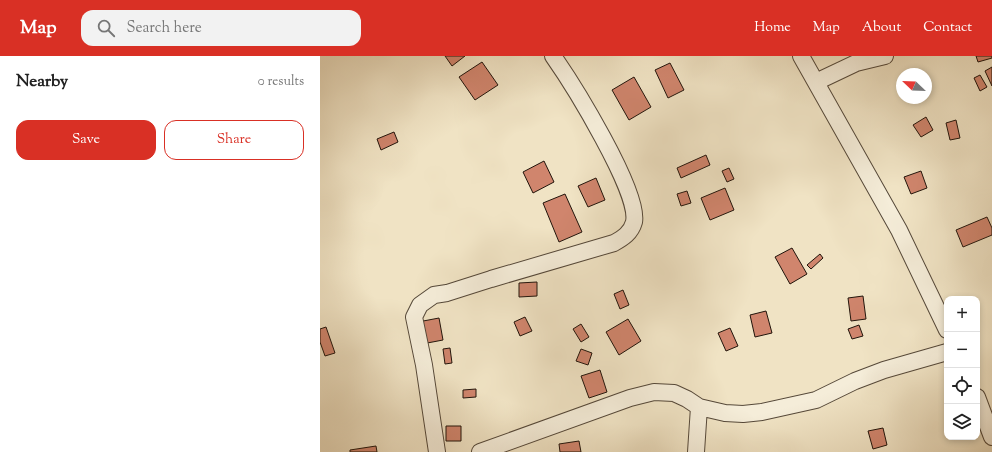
<!DOCTYPE html>
<html lang="en">
<head>
<meta charset="utf-8">
<style>
	body { margin:0; font-family:"Sorts Mill Goudy",serif; background:#f2f2f2; color:#222 }
	.controls { position:absolute; right:12px; bottom:12px; display:grid; overflow:hidden; border-radius:8px; box-shadow:0 2px 6px #0003 }
	.controls button { width:36px; height:36px; display:grid; place-items:center; padding:0; border:0; border-bottom:1px solid #e0e0e0; background:#fff; color:#222; font:20px sans-serif }
	.compass { position:absolute; left:576px; top:12px; width:36px; height:36px; border-radius:50%; background:#fff; box-shadow:0 2px 6px #0003; rotate:293deg }
	.list { margin:0; padding:0; list-style:none }
	h2 { display:flex; justify-content:space-between; align-items:center; height:52px; margin:0; padding:0 16px; font-size:17px }
	h2 small { font-size:13px; font-weight:400; color:#767676 }
	.actions { display:flex; gap:8px; padding:12px 16px }
	.actions a { flex:1; padding:9px 0; border:1px solid #d93025; border-radius:12px; text-align:center; font-size:14px; color:#d93025 }
	.actions .main { background:#d93025; color:#fff }
	.icon { flex:none; width:22px; height:22px; fill:none; stroke:currentColor; stroke-width:2; stroke-linecap:round; stroke-linejoin:round }
	.map { position:relative; flex:none; width:672px; height:396px; overflow:hidden }
	header { display:flex; align-items:center; gap:24px; box-sizing:border-box; height:56px; padding:0 20px; background:#d93025; color:#fff }
	header strong { font-size:19px }
	nav { display:flex; gap:22px; margin-inline-start:auto; font-size:14px }
	.search { width:280px; height:36px; background:#f2f2f2; display:flex; align-items:center; gap:10px; box-sizing:border-box; padding:0 14px; border-radius:12px; color:#767676; font-size:15px }
	main { display:flex }
	aside { flex:1; background:#fff }
	.map>svg:first-child { display:block }
	.building { fill:#d0856d; stroke:#21140b }
	.lines { fill:none; stroke-linecap:round; stroke-linejoin:round }
	.minor-casing { stroke:#554839; stroke-width:18 }
	.minor { stroke:#f5edd9; stroke-width:16 }
</style>
</head>
<body>
<header>
<strong>Map</strong>
<div class="search"><svg class="icon" aria-label="search" viewBox="0 0 24 24"><circle cx="10" cy="10" r="6"/><path d="M15 15l6 6"/></svg>Search here</div>
<nav><a>Home</a><a>Map</a><a>About</a><a>Contact</a></nav>
</header>
<main>
<aside>
<h2>Nearby<small>0 results</small></h2>
<ul class="list">
</ul>
<div class="actions"><a class="main">Save</a><a>Share</a></div>
</aside>
<div class="map">
<svg width="672" height="396" viewBox="0 0 672 396">
	<rect width="100%" height="100%" fill="#f0e3c4"/>
	<filter id="stains"><feTurbulence type="fractalNoise" baseFrequency=".005" numOctaves="4"/><feColorMatrix values="0 0 0 0 .2 0 0 0 0 .09 0 0 0 0 .02 0 0 0 .5 -.17"/></filter>
	<radialGradient id="worn" r=".72"><stop offset=".6" stop-color="#630" stop-opacity="0"/><stop offset="1" stop-color="#630" stop-opacity=".3"/></radialGradient>
	<path class="building" d="M125,0H145L132,10Z
		M656,0H672V2L658,6Z
		M162,6L178,29L155,44L139,21Z
		M350,7L364,34L348,42L335,14Z
		M672,11V30L665,15Z
		M660,19L667,31L660,35L654,22Z
		M314,21L331,51L309,64L292,34Z
		M606,61L613,74L601,81L593,69Z
		M636,64L640,82L630,84L626,67Z
		M74,76L78,86L61,94L57,83Z
		M386,99L390,109L361,122L357,112Z
		M224,105L234,126L213,137L203,116Z
		M409,112L414,123L407,126L402,115Z
		M601,115L607,132L591,138L584,121Z
		M276,122L285,144L268,151L258,130Z
		M405,132L414,154L390,164L381,142Z
		M367,135L371,147L361,150L357,138Z
		M245,138L262,176L239,186L223,147Z
		M667,161L672,172V179L643,191L636,174Z
		M472,192L487,218L470,228L455,201Z
		M500,198L503,202L491,213L487,209Z
		M217,226V240L199,241V227Z
		M303,234L309,249L300,253L294,238Z
		M543,240L546,263L531,265L528,242Z
		M446,255L452,277L435,281L430,259Z
		M205,261L212,275L200,280L194,266Z
		M119,262L123,284L102,288L98,266Z
		M308,263L321,285L299,299L286,276Z
		M261,268L269,281L261,286L253,273Z
		M539,269L543,280L532,283L528,273Z
		M6,271L15,297L5,300L0,286V273Z
		M410,272L418,290L406,295L398,277Z
		M130,292L132,307L125,308L123,293Z
		M261,293L272,297L268,309L256,305Z
		M280,314L287,336L269,342L261,320Z
		M156,333V341L143,342V334Z
		M126,370H141V385H126Z
		M563,372L567,389L553,393L548,375Z
		M259,385L261,396H240L239,388Z
		M56,390L57,396H30V394Z"/>
	<g class="lines">
		<defs>
			<path id="minor" d="M481,0L579,174L627,274
				M496,26L536,7L565,0
				M657,341L672,381
				M117,396L104,309L94,261L100,249L114,239L127,237L171,223L294,187C303,182 311,177 314,166C320,136 252,27 233,0
				M160,396L310,342L334,336L354,337L367,343L379,351L405,357L423,358L442,356L496,344L535,325L564,314L627,296
				M376,396L379,351"/>
		</defs>
		<use href="#minor" class="minor-casing"/>
		<use href="#minor" class="minor"/>
	</g>
	<rect width="100%" height="100%" filter="url(#stains)"/>
	<rect width="100%" height="100%" fill="url(#worn)"/>
</svg>
<div class="controls">
<button>+</button>
<button>−</button>
<button><svg class="icon" aria-label="locate" viewBox="0 0 24 24"><circle cx="12" cy="12" r="6"/><path d="M12 2v4M12 18v4M2 12h4M18 12h4"/></svg></button>
<button><svg class="icon" aria-label="layers" viewBox="0 0 24 24"><path d="M12 4l9 5-9 5-9-5zM3 14l9 5 9-5"/></svg></button>
</div>
<svg class="compass" viewBox="-18 -18 36 36"><path d="M0-13l5 13h-10z" fill="#e53935"/><path d="M0 13l5-13h-10z" fill="#767676"/></svg>
</div>
</main>
</body>
</html>
